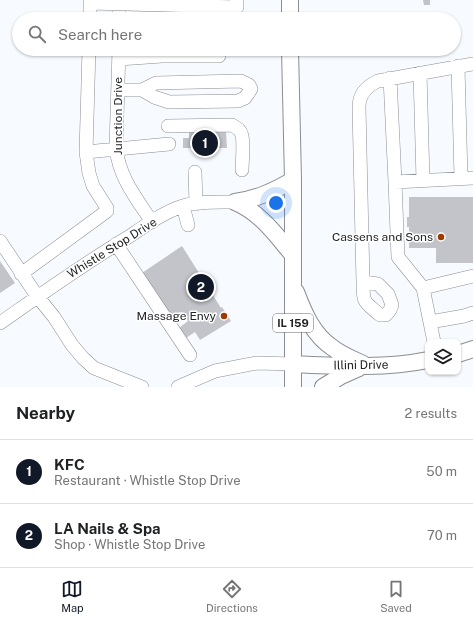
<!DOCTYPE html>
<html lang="en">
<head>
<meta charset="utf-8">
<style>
	body { margin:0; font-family:"Public Sans",sans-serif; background:#f2f2f2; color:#202124 }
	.controls { position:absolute; right:12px; bottom:12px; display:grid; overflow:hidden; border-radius:8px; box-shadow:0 1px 3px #0004 }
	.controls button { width:36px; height:36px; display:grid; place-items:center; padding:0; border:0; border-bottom:1px solid #e0e0e0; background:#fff; color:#202124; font:20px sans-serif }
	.you { position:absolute; left:276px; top:203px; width:14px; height:14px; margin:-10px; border:3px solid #fff; border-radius:50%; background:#1a73e8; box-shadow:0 0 0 6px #1a73e833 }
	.badge { display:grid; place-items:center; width:26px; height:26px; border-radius:50%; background:#111827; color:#fff; font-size:13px; font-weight:700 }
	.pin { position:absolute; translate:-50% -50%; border:2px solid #fff; box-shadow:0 1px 4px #0006 }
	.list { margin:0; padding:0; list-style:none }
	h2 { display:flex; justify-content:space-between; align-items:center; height:52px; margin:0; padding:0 16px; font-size:17px }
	h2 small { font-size:13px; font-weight:400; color:#757577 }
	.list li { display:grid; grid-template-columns:26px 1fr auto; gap:12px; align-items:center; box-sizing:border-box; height:64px; padding:0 16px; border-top:1px solid #e0e0e0 }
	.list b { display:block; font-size:15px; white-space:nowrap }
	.list p { margin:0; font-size:13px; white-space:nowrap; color:#757577 }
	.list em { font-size:13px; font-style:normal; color:#757577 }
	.icon { flex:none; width:22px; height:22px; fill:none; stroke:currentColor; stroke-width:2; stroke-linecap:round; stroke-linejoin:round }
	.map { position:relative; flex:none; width:473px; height:387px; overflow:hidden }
	.search { position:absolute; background:#fff; box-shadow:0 1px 3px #0004; left:12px; right:12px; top:12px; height:44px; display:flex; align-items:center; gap:10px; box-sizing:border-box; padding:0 14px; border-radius:22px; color:#757577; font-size:15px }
	.sheet { height:180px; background:#fff }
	nav { display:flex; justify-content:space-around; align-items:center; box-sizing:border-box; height:56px; border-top:1px solid #e0e0e0; background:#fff; font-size:11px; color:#757577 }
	nav a { display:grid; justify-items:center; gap:2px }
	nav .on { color:#111827 }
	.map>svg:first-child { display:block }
	.building { fill:#c2c4ca }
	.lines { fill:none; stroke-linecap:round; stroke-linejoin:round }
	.minor-casing { stroke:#8b8d92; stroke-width:14 }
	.major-casing { stroke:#8b8d92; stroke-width:18 }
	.minor { stroke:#fff; stroke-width:13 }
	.major { stroke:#fff; stroke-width:16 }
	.poi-dot { fill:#9e3b00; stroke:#fff; stroke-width:1.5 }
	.labels { text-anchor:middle; stroke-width:3; stroke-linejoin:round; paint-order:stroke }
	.shield { fill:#fff; stroke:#656667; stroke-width:1 }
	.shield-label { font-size:11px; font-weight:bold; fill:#232426 }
	.street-label { font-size:12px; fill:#232426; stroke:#fff }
	.poi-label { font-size:12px; fill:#232426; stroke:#fff; text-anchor:end }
</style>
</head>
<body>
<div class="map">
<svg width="473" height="387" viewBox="0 0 473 387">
	<rect width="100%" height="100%" fill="#f7faff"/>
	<path class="building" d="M423,0H430V5H424Z
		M211,130V132H226L227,148H183V138H189V132Z
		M409,197H473V263H436V248H409V227H407V217H409Z
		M182,246L221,308L222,307L231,321L200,340L195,332L186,338L179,328L188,321L182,312L172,318L142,273Z
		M0,261L15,283L0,293Z"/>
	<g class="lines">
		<defs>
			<path id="minor" d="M90,0V3L237,7V0
				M90,19V3
				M119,19V0
				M89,49L86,152L169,144
				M119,49L116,148C119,177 136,198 152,222
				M119,59L162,56H219L218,49
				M458,66L461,178
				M420,73L423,180
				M390,78L395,182
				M118,90H142L156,83L241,81L249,85L251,89L245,98L238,101L169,102L154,97L142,90
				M168,126L232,125C235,127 238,128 240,131C245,137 242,162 242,170
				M195,172L196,204
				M183,206L188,225
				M0,241L37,296L54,317L72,345L83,358L94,368L142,387
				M116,244L190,355
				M21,274L107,211V208L93,186L89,173L86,152
				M363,282L378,284L388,294L392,305L390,310L386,315H380C364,301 363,304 363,282L359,107C359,94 367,86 378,81L473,64
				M423,288L398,257L395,182L473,178
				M430,322L464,316L473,313
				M0,323C43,293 85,263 130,236C146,225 164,212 183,206C199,201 218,202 235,202
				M434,342L423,288L473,276
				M178,387L215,371L257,363L293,364"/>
			<path id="major" d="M290,19V0
				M290,49L293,180V387
				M235,202C261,213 275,234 293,255
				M235,202C257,199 274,191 293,180
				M296,292C304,313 313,335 333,348C342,355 353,359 363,364
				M458,354L473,349
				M293,364C338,366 384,369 428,360
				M323,387L341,376L359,368"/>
		</defs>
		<use href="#minor" class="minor-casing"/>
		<use href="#major" class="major-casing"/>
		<use href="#minor" class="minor"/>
		<use href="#major" class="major"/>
	</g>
	<g class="poi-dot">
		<circle cx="441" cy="237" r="4"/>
		<circle cx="224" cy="316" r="4"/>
	</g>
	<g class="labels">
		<rect class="shield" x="273" y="314" width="40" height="18" rx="3"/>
		<g class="shield-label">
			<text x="293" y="327">IL 159</text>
		</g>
		<g class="street-label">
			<text transform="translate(118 116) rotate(-90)" y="4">Junction Drive</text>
			<text transform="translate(112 248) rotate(-32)" y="4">Whistle Stop Drive</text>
			<text transform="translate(361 365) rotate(-1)" y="4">Illini Drive</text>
		</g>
		<g class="poi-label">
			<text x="433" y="241">Cassens and Sons</text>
			<text x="216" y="320">Massage Envy</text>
		</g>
	</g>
</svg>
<div class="controls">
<button><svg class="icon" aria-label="layers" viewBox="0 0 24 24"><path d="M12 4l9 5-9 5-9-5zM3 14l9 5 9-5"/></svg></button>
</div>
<div class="you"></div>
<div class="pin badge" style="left:205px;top:143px">1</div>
<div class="pin badge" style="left:201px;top:287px">2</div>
<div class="search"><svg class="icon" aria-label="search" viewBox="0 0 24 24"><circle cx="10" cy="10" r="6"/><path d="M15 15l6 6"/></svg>Search here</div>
</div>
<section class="sheet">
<h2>Nearby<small>2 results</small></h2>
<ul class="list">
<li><span class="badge">1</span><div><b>KFC</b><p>Restaurant · Whistle Stop Drive</p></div><em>50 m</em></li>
<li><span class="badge">2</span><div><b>LA Nails &amp; Spa</b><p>Shop · Whistle Stop Drive</p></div><em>70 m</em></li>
</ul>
</section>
<nav>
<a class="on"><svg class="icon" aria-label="map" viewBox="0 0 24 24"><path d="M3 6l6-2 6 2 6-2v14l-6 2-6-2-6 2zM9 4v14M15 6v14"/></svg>Map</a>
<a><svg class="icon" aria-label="directions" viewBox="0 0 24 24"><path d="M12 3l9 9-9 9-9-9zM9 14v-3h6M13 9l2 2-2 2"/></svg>Directions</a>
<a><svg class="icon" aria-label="saved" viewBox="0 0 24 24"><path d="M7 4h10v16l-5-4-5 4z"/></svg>Saved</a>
</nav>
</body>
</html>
